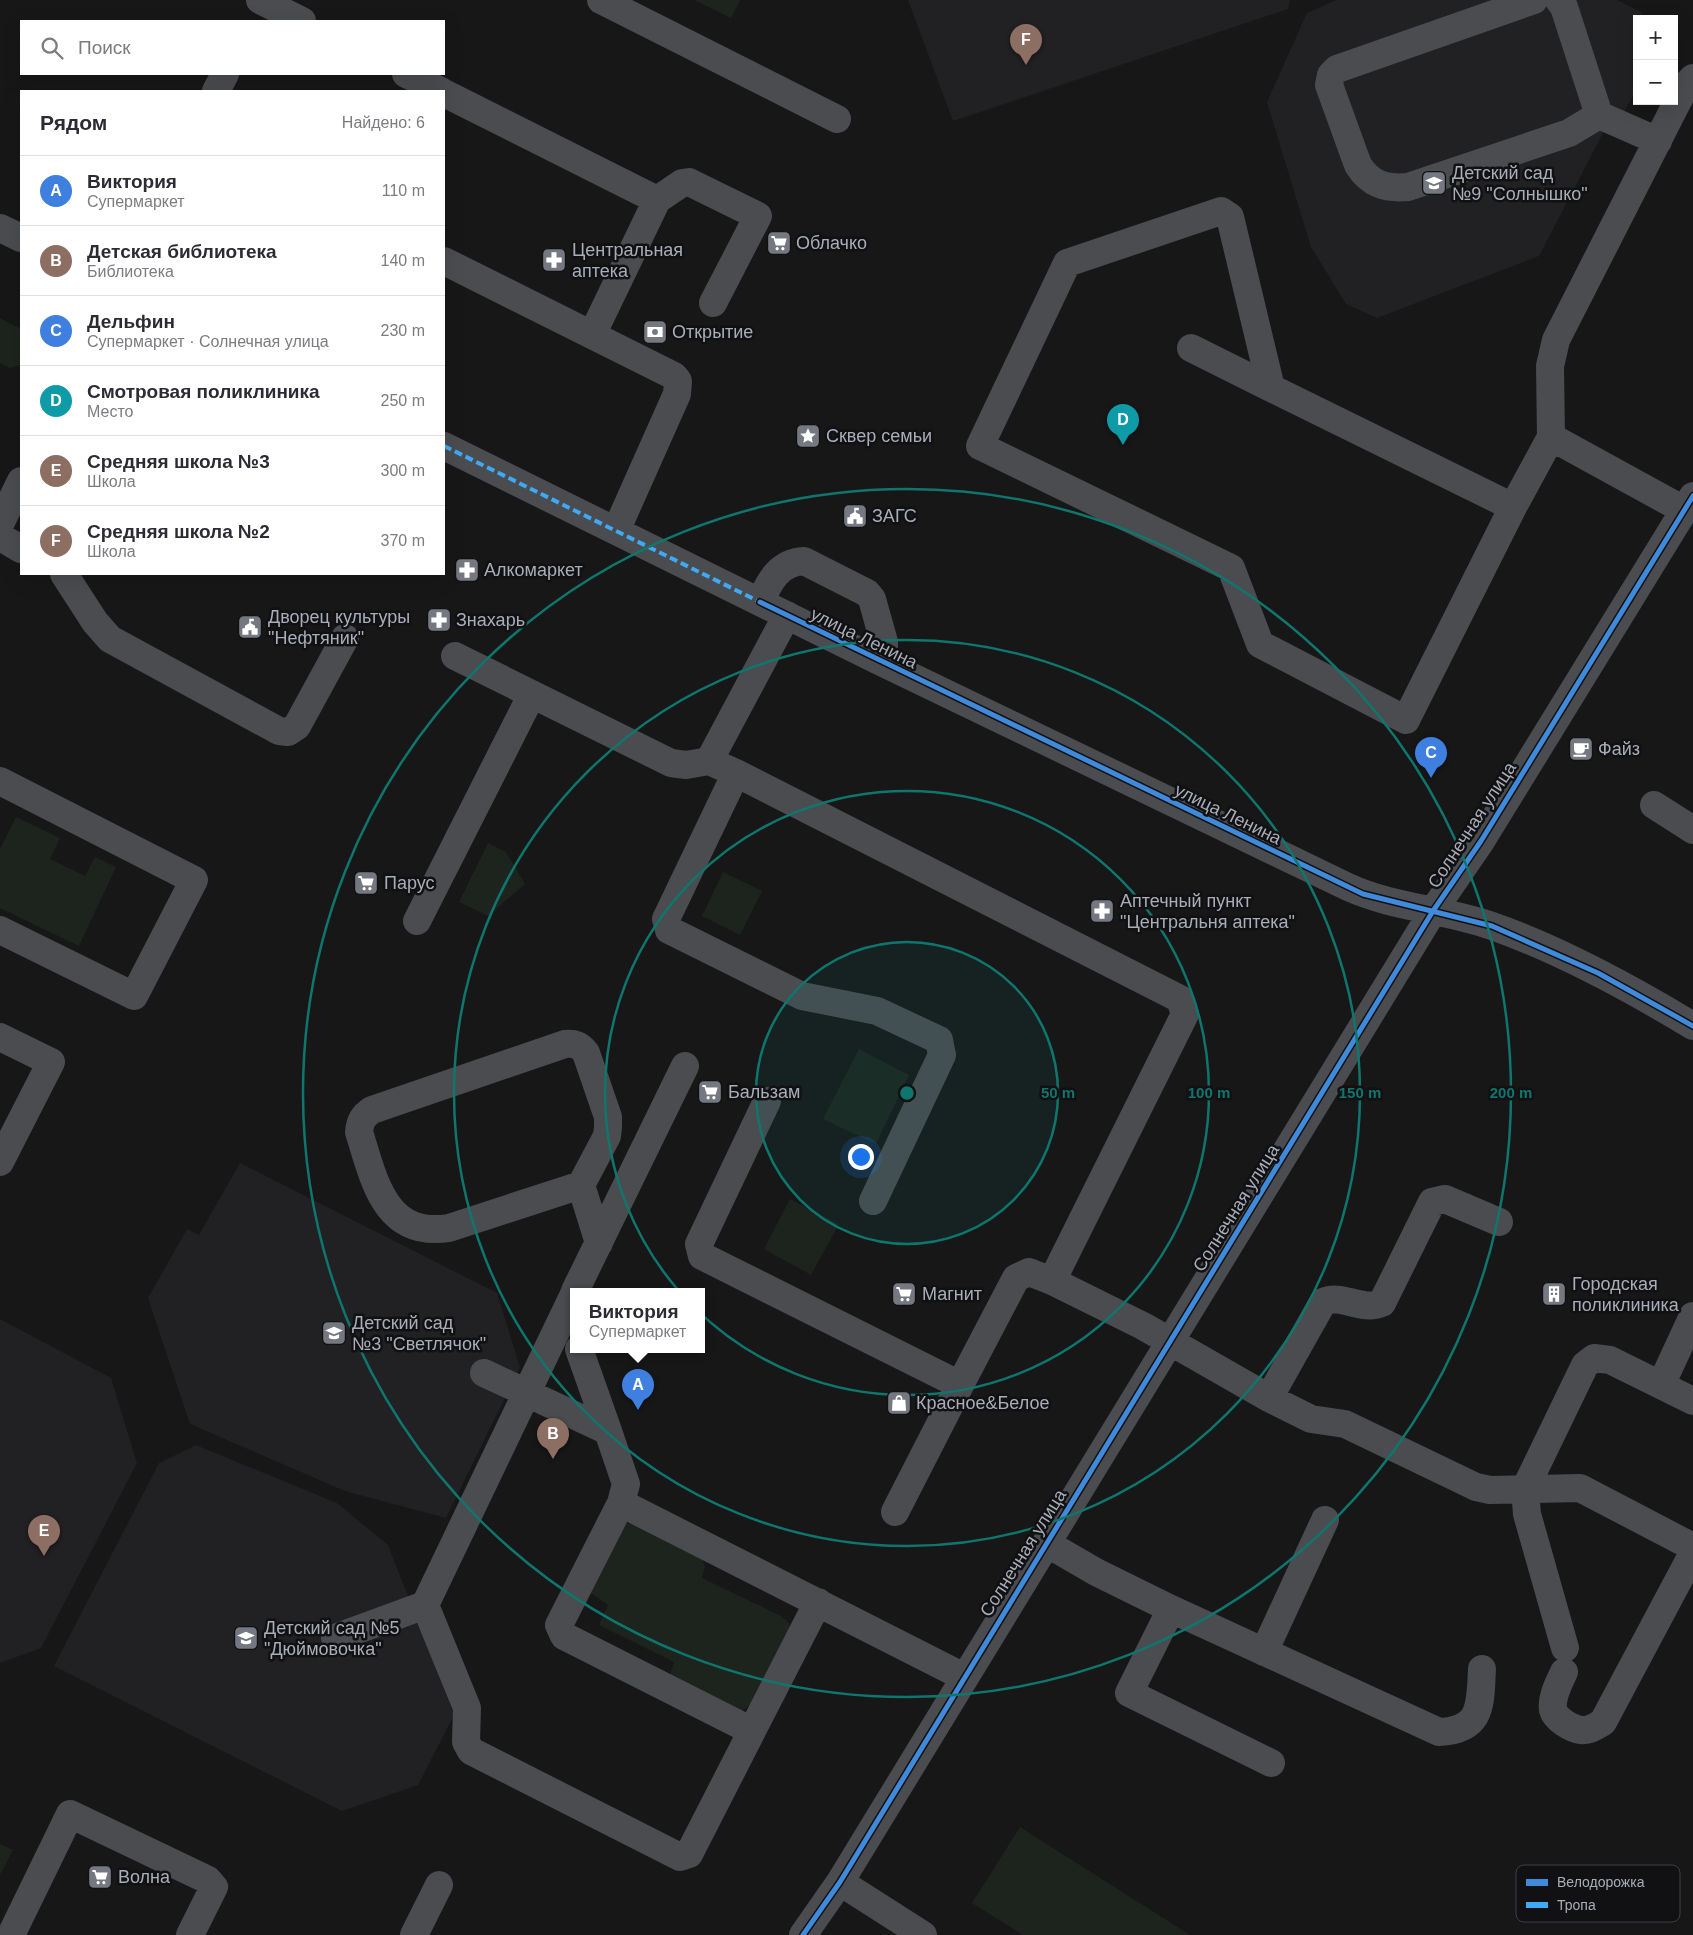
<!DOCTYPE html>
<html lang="ru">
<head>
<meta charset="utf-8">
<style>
	body { margin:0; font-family:Arial,sans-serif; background:#f7f7f7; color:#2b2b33 }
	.controls { position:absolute; right:15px; top:15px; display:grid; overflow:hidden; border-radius:0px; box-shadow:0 5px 20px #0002 }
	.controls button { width:45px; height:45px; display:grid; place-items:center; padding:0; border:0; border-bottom:1px solid #e1e1e2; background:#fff; color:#2b2b33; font:25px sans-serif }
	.you { position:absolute; left:860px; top:1156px; width:18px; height:18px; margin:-12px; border:4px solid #fff; border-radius:50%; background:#1a73e8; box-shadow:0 0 0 8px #1a73e833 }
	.badge { display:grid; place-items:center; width:32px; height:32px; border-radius:50%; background:#757880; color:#fff; font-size:16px; font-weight:700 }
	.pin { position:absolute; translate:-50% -41px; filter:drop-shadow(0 1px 2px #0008) }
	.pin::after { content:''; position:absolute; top:26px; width:18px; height:15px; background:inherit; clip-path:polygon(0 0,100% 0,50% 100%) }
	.popup { position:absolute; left:570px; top:1288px; width:135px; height:65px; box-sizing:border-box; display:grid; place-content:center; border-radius:0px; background:#fff; filter:drop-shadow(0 1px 4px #0005); font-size:16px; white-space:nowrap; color:#7c7c81 }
	.popup b { font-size:19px; color:#2b2b33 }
	.popup::after { content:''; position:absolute; left:50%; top:100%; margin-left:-10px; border:10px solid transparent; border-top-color:#fff }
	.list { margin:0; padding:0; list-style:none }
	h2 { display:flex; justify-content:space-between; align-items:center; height:65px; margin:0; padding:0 20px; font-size:21px }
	h2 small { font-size:16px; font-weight:400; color:#7c7c81 }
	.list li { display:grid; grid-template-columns:32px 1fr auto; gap:15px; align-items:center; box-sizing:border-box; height:70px; padding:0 20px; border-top:1px solid #e1e1e2 }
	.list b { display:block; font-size:19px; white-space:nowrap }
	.list p { margin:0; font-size:16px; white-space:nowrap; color:#7c7c81 }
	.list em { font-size:16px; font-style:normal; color:#7c7c81 }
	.icon { flex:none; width:28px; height:28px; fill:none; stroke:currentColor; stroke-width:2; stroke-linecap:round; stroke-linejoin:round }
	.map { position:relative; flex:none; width:1693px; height:1935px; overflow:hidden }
	.search { position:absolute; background:#fff; box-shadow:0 5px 20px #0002; left:20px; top:20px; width:425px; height:55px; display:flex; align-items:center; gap:12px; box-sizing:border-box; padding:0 18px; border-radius:0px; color:#7c7c81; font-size:19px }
	.panel { position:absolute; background:#fff; box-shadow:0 5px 20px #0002; left:20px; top:90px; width:425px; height:485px; border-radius:0px }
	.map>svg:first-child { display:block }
	.built { fill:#212123 }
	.green { fill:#1d241e }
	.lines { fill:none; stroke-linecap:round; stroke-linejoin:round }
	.minor { stroke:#4b4c50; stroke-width:28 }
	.quiet { stroke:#3fa9f5; stroke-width:4; stroke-dasharray:8 4; stroke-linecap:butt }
	.cycleway-casing { stroke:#111113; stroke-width:8 }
	.cycleway { stroke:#408adc; stroke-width:5 }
	.ring { fill:none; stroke:#0f766e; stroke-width:2.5 }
	.labels { text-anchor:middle; stroke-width:5; stroke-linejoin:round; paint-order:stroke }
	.poi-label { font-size:18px; fill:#a8adb8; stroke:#111113; text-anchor:start }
	.street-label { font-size:18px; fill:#a8adb8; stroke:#111113 }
	.key { fill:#111113; stroke:#3e4045; stroke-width:1 }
	.key-label { font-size:14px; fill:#a8adb8 }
	.centre { fill:#0f766e; stroke:#111113; stroke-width:2.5 }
	.ring-label { font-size:15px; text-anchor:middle; font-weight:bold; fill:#0f766e; stroke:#111113; stroke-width:5; stroke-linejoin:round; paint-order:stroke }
</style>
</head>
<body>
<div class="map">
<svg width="1693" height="1935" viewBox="0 0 1693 1935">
	<rect width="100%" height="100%" fill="#171717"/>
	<path class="built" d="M908,0H1290L1288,9L953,121Z
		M1336,0H1617L1641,12L1643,19H1637V88L1624,112L1615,110L1539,256L1377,318L1346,304L1311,247L1267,102L1307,13Z
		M240,1163L497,1293L520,1367L446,1518L345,1491L190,1424L148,1298L187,1229L199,1235Z
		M0,1319L111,1378L137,1463L41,1648L0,1663Z
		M196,1445L337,1503L388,1545L454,1715L418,1785L342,1811L54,1666L159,1463Z"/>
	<path class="green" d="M694,0H740L731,18Z
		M0,318L21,329V365L10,368L0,363Z
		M16,817L60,838L50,859L85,876L95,857L116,867L79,946L0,908V849Z
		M488,843L506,852L525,884L488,916L459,902Z
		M723,872L762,891L740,935L702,916Z
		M859,1049L909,1075L876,1144L823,1119Z
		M790,1199L839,1224L811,1275L764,1249Z
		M624,1523L634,1524L702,1559L705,1567L702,1578L781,1616L789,1623L790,1631L753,1704L741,1711L670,1675L674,1662L599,1625L608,1605L591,1593Z
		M1020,1827L1190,1935H1023L972,1903Z
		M0,1844L13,1850L0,1875Z"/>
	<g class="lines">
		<path class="minor" d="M260,0L302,21
			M601,0L837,119
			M1534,0L1337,69L1331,75L1329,85L1358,165C1370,184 1385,189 1408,187L1569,133L1599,115
			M1559,0L1564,7L1599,115L1658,141
			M406,74L441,91
			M216,91L225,74
			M444,93L657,200L592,335
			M657,200L682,183L689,182L758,216L713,303
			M0,228L21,238
			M444,261L674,376L678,381L677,394L616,531
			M1191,348L1271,388
			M1551,437L1550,366L1556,340L1686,85L1693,78
			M444,446L877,660L1348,887C1394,908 1444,909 1492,926C1561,950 1630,988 1693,1026
			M1513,507L1271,388L1230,217L1221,211L1067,263L980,446L1231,568L1260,644L1406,720L1513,507L1551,437L1684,510
			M0,524L21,481
			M0,537L21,549
			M64,574L95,622L110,639L279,731L288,732L297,726L345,638
			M760,602C769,582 779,562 804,561L867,593L872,599L884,642V648L877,660
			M455,656L671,763L686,765L709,761L736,773L1180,999L1185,1014L1052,1281L1143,1326L1269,1398L1323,1302C1342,1293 1361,1312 1382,1303L1432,1202L1445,1199L1499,1222
			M709,761L787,615
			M736,773L666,919L669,930L802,996L877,1011L939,1040L942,1055L873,1201
			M0,781L194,880L134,996L0,930
			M1654,805L1693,830
			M417,921L532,694
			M0,1037L51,1062L0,1162
			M767,1101L699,1244L702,1256L960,1385L1016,1278L1029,1272L1052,1281
			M581,1185L449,1228C384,1238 374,1179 359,1132C360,1121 363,1116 372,1110L565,1044C575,1043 580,1045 586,1053L608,1117V1127L607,1136L581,1185L599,1243
			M575,1291L685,1066
			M579,1349L608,1431
			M484,1373L608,1431L626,1484L621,1503
			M1661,1385L1693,1316
			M1269,1398L1311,1419L1345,1424L1476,1487L1490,1490L1580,1488L1693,1547
			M895,1512L960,1385
			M1046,1543L1096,1572L1171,1609L1439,1732C1483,1730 1480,1704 1482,1669
			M425,1605L467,1708L466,1742L471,1751L680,1857L689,1854L818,1602
			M1171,1609L1129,1693L1271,1763
			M335,1638L425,1605L574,1294
			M1565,1648L1527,1514L1525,1489L1585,1365L1594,1358L1610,1360L1693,1401
			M1264,1652L1325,1520
			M1564,1672C1559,1683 1551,1697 1553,1710C1555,1719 1572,1729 1581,1730C1590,1731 1596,1726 1603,1722L1693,1553
			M752,1731L564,1636L559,1625L621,1503L964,1677
			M840,1882L923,1935
			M11,1935L70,1814L208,1880L214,1887L190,1935
			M414,1935L439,1885
			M803,1935L840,1882L1433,911L1481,841L1693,496"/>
		<path class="quiet" d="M444,446L760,602"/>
		<defs>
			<path id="cycleway" d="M760,602L1363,894L1492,926L1598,973L1693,1026
				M803,1935L840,1882L1433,911L1481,841L1693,496"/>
		</defs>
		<use href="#cycleway" class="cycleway-casing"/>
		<use href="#cycleway" class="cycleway"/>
	</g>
	<circle cx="907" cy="1093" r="151" fill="#0f766e" fill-opacity=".12"/>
	<g class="ring">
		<circle cx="907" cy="1093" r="151"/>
		<circle cx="907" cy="1093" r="302"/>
		<circle cx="907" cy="1093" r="453"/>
		<circle cx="907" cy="1093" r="604"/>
	</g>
	<defs>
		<symbol id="school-square" viewBox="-11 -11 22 22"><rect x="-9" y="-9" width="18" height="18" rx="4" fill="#757880" stroke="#111113"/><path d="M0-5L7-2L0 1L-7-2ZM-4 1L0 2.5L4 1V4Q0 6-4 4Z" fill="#fff"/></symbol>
		<symbol id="supermarket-square" viewBox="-11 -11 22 22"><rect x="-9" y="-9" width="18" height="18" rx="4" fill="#757880" stroke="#111113"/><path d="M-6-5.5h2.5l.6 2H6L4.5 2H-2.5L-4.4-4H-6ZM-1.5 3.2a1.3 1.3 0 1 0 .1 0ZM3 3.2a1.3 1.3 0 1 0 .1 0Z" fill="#fff"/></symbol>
		<symbol id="pharmacy-square" viewBox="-11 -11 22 22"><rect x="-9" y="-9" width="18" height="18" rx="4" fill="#757880" stroke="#111113"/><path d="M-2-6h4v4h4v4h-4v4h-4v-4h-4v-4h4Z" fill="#fff"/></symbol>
		<symbol id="bank-square" viewBox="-11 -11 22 22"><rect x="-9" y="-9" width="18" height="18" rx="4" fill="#757880" stroke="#111113"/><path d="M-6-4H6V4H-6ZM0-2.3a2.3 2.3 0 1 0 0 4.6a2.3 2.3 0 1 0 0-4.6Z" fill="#fff"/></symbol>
		<symbol id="sight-square" viewBox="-11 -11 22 22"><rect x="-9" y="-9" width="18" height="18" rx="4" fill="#757880" stroke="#111113"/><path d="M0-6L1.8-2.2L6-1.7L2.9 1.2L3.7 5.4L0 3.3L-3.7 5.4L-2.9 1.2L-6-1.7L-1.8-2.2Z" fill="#fff"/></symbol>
		<symbol id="civic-square" viewBox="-11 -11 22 22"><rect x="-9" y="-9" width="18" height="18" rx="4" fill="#757880" stroke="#111113"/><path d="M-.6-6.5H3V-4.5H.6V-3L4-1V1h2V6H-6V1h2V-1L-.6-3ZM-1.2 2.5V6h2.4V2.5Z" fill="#fff"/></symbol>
		<symbol id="cafe-square" viewBox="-11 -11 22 22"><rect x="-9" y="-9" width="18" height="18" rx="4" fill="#757880" stroke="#111113"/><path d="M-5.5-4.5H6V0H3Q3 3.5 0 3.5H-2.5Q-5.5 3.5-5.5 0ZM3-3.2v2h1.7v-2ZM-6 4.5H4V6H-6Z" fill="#fff"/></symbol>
		<symbol id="building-square" viewBox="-11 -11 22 22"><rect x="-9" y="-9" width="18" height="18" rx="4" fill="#757880" stroke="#111113"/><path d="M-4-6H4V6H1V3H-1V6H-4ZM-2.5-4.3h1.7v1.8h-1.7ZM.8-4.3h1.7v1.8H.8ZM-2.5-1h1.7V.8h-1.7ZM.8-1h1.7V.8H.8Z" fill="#fff"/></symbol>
		<symbol id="shop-square" viewBox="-11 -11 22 22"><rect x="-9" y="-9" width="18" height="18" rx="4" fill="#757880" stroke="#111113"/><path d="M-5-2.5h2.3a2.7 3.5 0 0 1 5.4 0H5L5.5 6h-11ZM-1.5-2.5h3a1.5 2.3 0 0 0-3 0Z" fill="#fff"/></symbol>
	</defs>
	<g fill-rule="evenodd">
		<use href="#school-square" x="1420" y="169" width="28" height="28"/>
		<use href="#supermarket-square" x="765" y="229" width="28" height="28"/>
		<use href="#pharmacy-square" x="540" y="246" width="28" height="28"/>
		<use href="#bank-square" x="641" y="318" width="28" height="28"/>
		<use href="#sight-square" x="794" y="422" width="28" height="28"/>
		<use href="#civic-square" x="841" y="502" width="28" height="28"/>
		<use href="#pharmacy-square" x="453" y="556" width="28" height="28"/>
		<use href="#pharmacy-square" x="425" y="606" width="28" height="28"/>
		<use href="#civic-square" x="236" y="613" width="28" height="28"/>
		<use href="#cafe-square" x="1567" y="735" width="28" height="28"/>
		<use href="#supermarket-square" x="352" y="869" width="28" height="28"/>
		<use href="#pharmacy-square" x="1088" y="897" width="28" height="28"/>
		<use href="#supermarket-square" x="696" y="1078" width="28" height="28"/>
		<use href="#supermarket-square" x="890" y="1280" width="28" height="28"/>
		<use href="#building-square" x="1540" y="1280" width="28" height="28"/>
		<use href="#school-square" x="320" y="1319" width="28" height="28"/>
		<use href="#shop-square" x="885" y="1389" width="28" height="28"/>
		<use href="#school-square" x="232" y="1624" width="28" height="28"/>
		<use href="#supermarket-square" x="86" y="1863" width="28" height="28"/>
	</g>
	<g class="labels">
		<g class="poi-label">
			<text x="1452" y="179">Детский сад<tspan x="1452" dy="21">№9 "Солнышко"</tspan></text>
			<text x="796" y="249">Облачко</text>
			<text x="572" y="256">Центральная<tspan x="572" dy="21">аптека</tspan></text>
			<text x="672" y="338">Открытие</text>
			<text x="826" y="442">Сквер семьи</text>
			<text x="872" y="522">ЗАГС</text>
			<text x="484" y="576">Алкомаркет</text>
			<text x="268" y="623">Дворец культуры<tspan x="268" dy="21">"Нефтяник"</tspan></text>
			<text x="456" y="626">Знахарь</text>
			<text x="1598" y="755">Файз</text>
			<text x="384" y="889">Парус</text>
			<text x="1120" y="907">Аптечный пункт<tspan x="1120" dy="21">"Центральня аптека"</tspan></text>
			<text x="728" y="1098">Бальзам</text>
			<text x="1572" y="1290">Городская<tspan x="1572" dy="21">поликлиника</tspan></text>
			<text x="922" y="1300">Магнит</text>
			<text x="352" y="1329">Детский сад<tspan x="352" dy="21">№3 "Светлячок"</tspan></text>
			<text x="916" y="1409">Красное&amp;Белое</text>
			<text x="264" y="1634">Детский сад №5<tspan x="264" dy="21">"Дюймовочка"</tspan></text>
			<text x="118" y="1883">Волна</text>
		</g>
		<g class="street-label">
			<text transform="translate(864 638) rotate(26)" y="6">улица Ленина</text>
			<text transform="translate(1228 814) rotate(26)" y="6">улица Ленина</text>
			<text transform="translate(1472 825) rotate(-57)" y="6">Солнечная улица</text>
			<text transform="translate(1236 1208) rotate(-58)" y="6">Солнечная улица</text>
			<text transform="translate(1023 1553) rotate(-58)" y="6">Солнечная улица</text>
		</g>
	</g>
	<rect x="1516" y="1865" width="164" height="57" rx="8" class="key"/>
	<rect x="1526" y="1879" width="22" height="7" fill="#408adc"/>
	<rect x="1526" y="1902" width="22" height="6" fill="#3fa9f5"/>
	<g class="key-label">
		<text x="1557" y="1887">Велодорожка</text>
		<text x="1557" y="1910">Тропа</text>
	</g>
	<circle cx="907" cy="1093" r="8" class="centre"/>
	<g class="ring-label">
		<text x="1058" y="1098">50 m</text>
		<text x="1209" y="1098">100 m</text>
		<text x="1360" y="1098">150 m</text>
		<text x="1511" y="1098">200 m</text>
	</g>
</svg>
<div class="controls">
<button>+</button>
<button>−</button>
</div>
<div class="you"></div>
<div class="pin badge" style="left:638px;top:1410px;background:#3f7fe0">A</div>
<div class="popup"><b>Виктория</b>Супермаркет</div>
<div class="pin badge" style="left:553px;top:1459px;background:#8d6e63">B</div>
<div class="pin badge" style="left:1431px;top:778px;background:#3f7fe0">C</div>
<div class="pin badge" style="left:1123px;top:445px;background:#0f9aa8">D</div>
<div class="pin badge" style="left:44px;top:1556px;background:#8d6e63">E</div>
<div class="pin badge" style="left:1026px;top:65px;background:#8d6e63">F</div>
<div class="search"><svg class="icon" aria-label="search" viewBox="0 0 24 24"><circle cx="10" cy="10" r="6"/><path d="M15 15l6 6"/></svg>Поиск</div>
<section class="panel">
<h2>Рядом<small>Найдено: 6</small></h2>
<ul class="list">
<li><span class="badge" style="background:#3f7fe0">A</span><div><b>Виктория</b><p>Супермаркет</p></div><em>110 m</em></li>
<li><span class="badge" style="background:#8d6e63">B</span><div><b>Детская библиотека</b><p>Библиотека</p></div><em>140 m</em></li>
<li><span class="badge" style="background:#3f7fe0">C</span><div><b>Дельфин</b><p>Супермаркет · Солнечная улица</p></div><em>230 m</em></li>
<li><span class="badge" style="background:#0f9aa8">D</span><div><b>Смотровая поликлиника</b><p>Место</p></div><em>250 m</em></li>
<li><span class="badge" style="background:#8d6e63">E</span><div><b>Средняя школа №3</b><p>Школа</p></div><em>300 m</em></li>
<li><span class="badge" style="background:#8d6e63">F</span><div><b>Средняя школа №2</b><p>Школа</p></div><em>370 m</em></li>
</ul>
</section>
</div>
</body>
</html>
